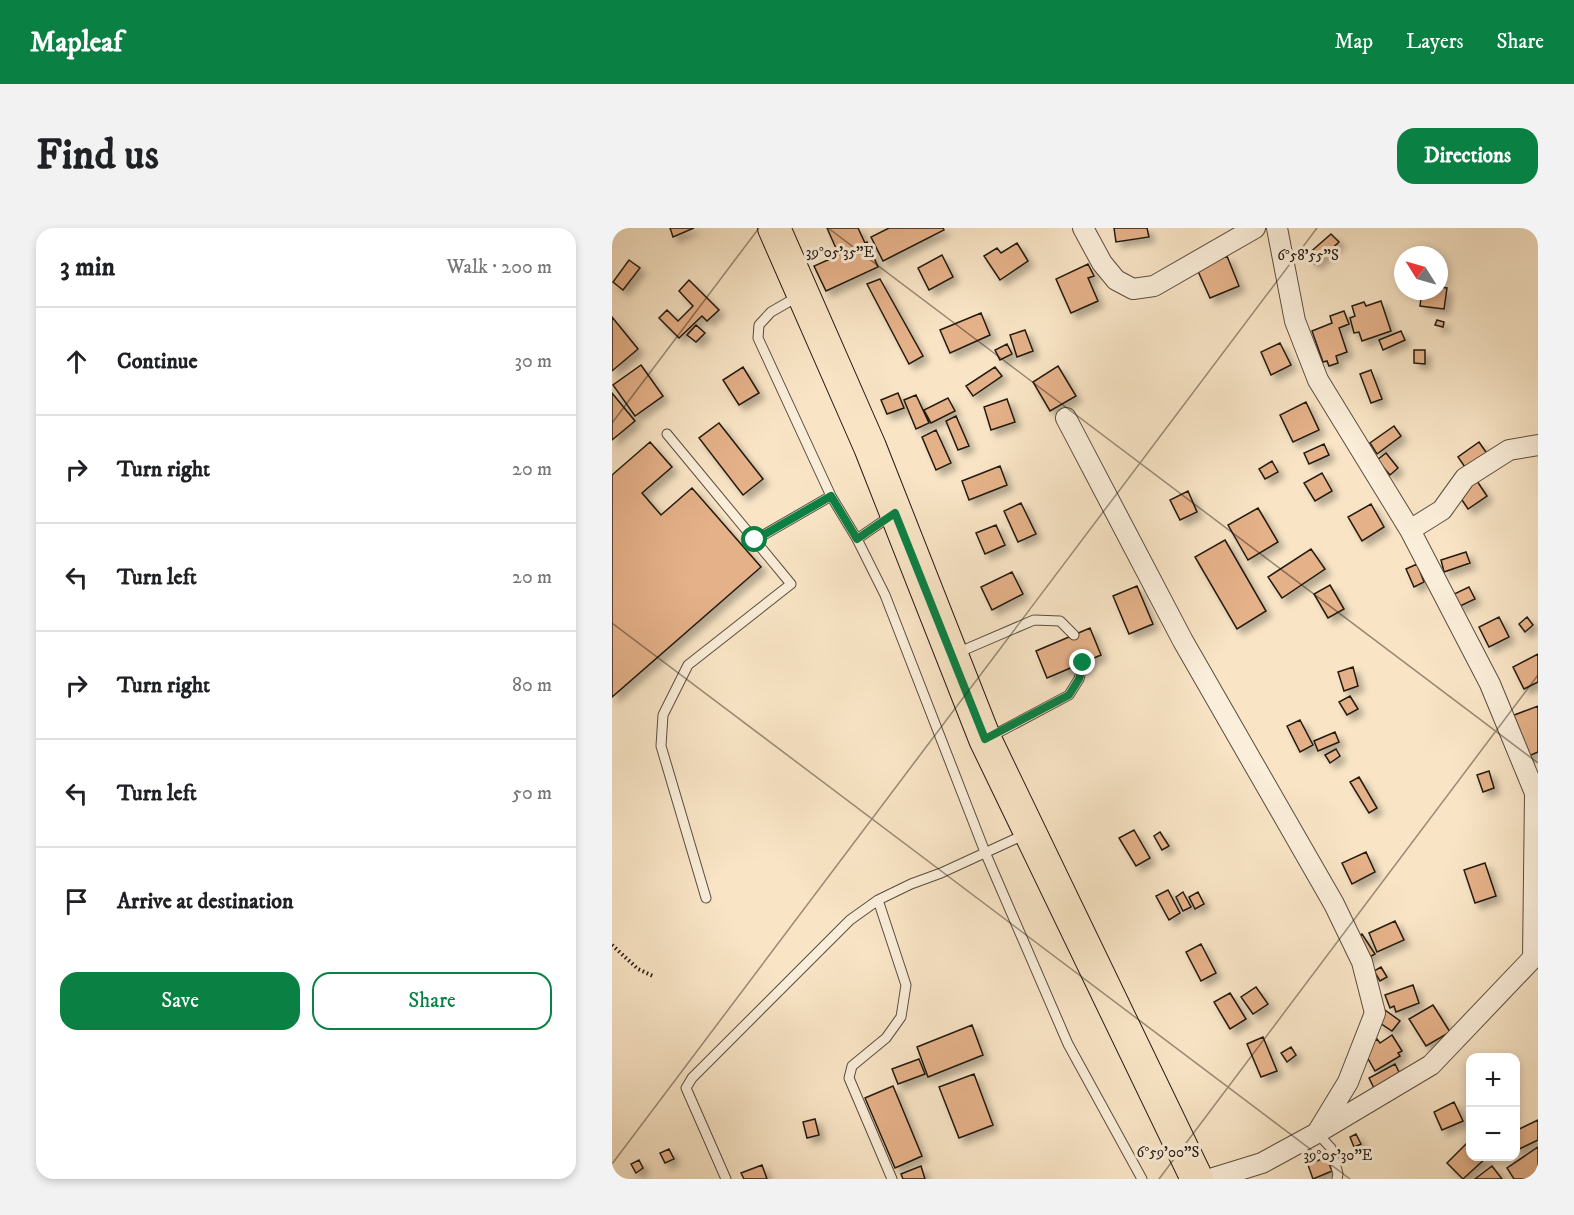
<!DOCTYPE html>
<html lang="en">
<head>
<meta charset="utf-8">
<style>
	body { margin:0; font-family:"IM FELL DW Pica",serif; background:#f2f2f2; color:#202124 }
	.controls { position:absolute; right:18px; bottom:18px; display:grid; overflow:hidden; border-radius:12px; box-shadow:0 3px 9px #0003 }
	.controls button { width:54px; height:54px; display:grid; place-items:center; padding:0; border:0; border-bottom:2px solid #e0e0e0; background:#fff; color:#202124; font:30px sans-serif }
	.compass { position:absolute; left:782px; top:18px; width:54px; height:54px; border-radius:50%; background:#fff; box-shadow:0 3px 9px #0003; rotate:307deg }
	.stop { position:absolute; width:18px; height:18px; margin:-14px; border:4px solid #0b8043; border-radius:50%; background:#fff }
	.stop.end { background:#0b8043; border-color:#fff; box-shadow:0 2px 6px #0008 }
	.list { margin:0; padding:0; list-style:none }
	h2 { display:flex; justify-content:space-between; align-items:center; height:78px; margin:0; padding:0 24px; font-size:26px }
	h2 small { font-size:20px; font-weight:400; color:#757577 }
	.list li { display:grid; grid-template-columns:39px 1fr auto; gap:18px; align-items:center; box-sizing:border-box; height:108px; padding:0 24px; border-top:2px solid #e0e0e0 }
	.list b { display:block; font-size:22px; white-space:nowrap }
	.list em { font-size:20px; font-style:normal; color:#757577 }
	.actions { display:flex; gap:12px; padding:18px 24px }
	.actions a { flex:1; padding:14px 0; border:2px solid #0b8043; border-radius:18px; text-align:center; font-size:21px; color:#0b8043 }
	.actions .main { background:#0b8043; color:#fff }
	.icon { flex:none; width:33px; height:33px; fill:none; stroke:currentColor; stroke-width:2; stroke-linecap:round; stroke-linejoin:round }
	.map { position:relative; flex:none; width:926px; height:951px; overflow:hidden; border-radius:18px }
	header { display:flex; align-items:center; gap:36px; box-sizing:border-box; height:84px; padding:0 30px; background:#0b8043; color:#fff }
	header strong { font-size:28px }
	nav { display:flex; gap:33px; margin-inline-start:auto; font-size:21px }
	.intro { display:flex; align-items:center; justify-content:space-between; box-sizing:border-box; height:144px; padding:0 36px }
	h1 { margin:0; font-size:42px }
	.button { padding:15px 27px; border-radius:18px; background:#0b8043; color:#fff; font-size:21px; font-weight:700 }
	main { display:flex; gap:36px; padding:0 36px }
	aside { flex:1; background:#fff; border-radius:18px; box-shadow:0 3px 9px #0003 }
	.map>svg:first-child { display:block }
	.building { fill:#e5b189; stroke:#241a11; stroke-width:1.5; filter:url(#shadow) }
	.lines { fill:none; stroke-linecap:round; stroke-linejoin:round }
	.service-casing { stroke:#594d3e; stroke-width:11 }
	.minor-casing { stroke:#594d3e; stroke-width:22 }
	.primary-casing { stroke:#241a11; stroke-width:34 }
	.path { stroke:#241a11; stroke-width:4; stroke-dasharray:1.5 3; stroke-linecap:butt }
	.service { stroke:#fbeeda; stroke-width:9 }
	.minor { stroke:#fbeeda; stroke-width:20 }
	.primary { stroke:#f9e5c6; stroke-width:32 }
	.route { stroke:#0b8043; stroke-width:8 }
	.ticks { fill:none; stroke:#241a11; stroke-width:1.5; stroke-opacity:0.45 }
	.ticks-label { font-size:15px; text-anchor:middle; fill:#241a11; stroke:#fbeeda; stroke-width:6; stroke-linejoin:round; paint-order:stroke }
</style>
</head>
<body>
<header>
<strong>Mapleaf</strong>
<nav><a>Map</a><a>Layers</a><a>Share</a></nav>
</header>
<div class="intro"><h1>Find us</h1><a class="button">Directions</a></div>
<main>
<aside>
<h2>3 min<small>Walk · 200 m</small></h2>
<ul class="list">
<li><svg class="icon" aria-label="ahead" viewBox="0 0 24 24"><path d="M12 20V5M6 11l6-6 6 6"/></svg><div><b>Continue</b></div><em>30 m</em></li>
<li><svg class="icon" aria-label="right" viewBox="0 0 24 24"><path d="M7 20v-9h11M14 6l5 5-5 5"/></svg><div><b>Turn right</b></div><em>20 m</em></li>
<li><svg class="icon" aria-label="left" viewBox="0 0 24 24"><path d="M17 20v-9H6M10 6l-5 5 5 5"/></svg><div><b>Turn left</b></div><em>20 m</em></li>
<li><svg class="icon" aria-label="right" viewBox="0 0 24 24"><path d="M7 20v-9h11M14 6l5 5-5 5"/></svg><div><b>Turn right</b></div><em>80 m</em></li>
<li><svg class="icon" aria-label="left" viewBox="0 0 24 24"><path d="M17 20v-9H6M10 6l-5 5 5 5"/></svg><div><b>Turn left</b></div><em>50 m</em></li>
<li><svg class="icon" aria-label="arrive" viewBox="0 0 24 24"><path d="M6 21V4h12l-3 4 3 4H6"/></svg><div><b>Arrive at destination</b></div></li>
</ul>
<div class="actions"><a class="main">Save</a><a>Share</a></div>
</aside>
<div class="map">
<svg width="926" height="951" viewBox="0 0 926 951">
	<defs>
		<filter id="shadow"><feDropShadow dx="5.5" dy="5.5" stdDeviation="3" flood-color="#0004"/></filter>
	</defs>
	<rect width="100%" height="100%" fill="#f9e5c6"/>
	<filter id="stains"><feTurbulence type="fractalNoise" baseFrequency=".00333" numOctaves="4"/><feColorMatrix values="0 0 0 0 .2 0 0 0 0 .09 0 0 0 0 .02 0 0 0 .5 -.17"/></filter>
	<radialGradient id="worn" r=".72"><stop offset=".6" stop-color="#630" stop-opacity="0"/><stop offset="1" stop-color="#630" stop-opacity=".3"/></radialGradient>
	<path class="building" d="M58,0H82L61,9Z
		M215,0H246L253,15L255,14L266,39L214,63L202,38L227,27Z
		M277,0H331L332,2L271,33L259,9Z
		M502,0H535L537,9L504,14Z
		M719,6L727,14L703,36L695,27Z
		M405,15L416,33L388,52L372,28L385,20L389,25Z
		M330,27L341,49L317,62L306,40Z
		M615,28L627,58L598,70L585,41Z
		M17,32L28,40L11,62L1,54Z
		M476,36L482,48L476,50L486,73L459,85L444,51Z
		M268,51L311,128L297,136L255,56Z
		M77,52L107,82L95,93L90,88L67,110L47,90L55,82L66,93L81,78L67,63Z
		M827,59L835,60L832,81L808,78L810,63H827Z
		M769,73L779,103L750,113L747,104L742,105L738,90L743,88L740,78L752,74L754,78Z
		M732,83L737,96L727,100L735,124L724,128L726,135L717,138L715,133L711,134L700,103L720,95L718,88Z
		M369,85L378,107L338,125L328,102Z
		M0,89L26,121L0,143Z
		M825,92L832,94L831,99L823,97Z
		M84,97L93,105L84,114L75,107Z
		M413,102L421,123L405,129L398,107Z
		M789,103L793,112L771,122L767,112Z
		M668,115L679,137L659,147L649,124Z
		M395,116L400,126L388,132L383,122Z
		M802,122H813V136L802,135Z
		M29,137L51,168L23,188L1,157Z
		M446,138L464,168L438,183L421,154Z
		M131,139L147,165L127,177L111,152Z
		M383,139L390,148L361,168L354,158Z
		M759,142L770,171L759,175L748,146Z
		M0,165L23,193L0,212Z
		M286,165L292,180L275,186L269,172Z
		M304,167L317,195L304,201L292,172Z
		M336,170L343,183L319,195L312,182Z
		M395,171L403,194L379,202L372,179Z
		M694,174L707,202L681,214L668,187Z
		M344,188L357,218L346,222L334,193Z
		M107,195L151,251L131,267L87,210Z
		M782,198L789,208L765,226L758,215Z
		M324,202L339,235L324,242L310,209Z
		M38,214L60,239L30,265L49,287L80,260L149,339L0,469V247Z
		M867,214L876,227L855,242L846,229Z
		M712,216L717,227L697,236L692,225Z
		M774,225L786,240L778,247L765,232Z
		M660,233L666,244L653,251L647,241Z
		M388,238L395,257L357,272L350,253Z
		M710,245L720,263L703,273L692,255Z
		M865,253L875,268L856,281L846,266Z
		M576,263L585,284L568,292L558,272Z
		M409,275L424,306L406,314L392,283Z
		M759,276L772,299L750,313L736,289Z
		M646,280L666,314L636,332L616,297Z
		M384,297L393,317L373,326L364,305Z
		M613,312L654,383L625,401L583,329Z
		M699,321L713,341L670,370L656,349Z
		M854,324L858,335L832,344L829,332Z
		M805,336L812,354L802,359L794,341Z
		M400,344L411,366L380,382L369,359Z
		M718,357L732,381L716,390L702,366Z
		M525,358L541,396L517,406L501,368Z
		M857,359L863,371L846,379L840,367Z
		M887,389L897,409L877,419L867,399Z
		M915,389L921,397L913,404L907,396Z
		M478,400L489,427L435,450L424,423Z
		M926,426V454L912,461L901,439Z
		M741,439L746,458L732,463L726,444Z
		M738,468L746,481L735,487L727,474Z
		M926,478V524L912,530L897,489Z
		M688,492L701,517L688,524L675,498Z
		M723,504L727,514L706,523L702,513Z
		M724,521L728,528L718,535L713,527Z
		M877,543L882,560L871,564L865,547Z
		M747,549L765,580L757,585L738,554Z
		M522,602L538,630L524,638L507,610Z
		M548,604L557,618L550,622L542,608Z
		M754,624L763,644L740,656L730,635Z
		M873,635L884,668L863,675L852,642Z
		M556,662L568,685L557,692L544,668Z
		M571,664L579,679L571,683L564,669Z
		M586,664L592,676L583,681L577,669Z
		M783,693L792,712L765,724L757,705Z
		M750,706L763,726L754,731L741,711Z
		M589,716L604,745L589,753L574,724Z
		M769,739L775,749L768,753L762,743Z
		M801,757L807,775L784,784L782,778L778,780L773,767Z
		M644,759L656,776L641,786L629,769Z
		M618,765L634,791L618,801L602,774Z
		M821,777L838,804L814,818L797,791Z
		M773,782L788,793L780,803L765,793Z
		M360,797L371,827L316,849L305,819Z
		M780,807L790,823L786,825L788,828L763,843L754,827L753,818L765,811L768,815Z
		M651,809L665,843L649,849L635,816Z
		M679,819L684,827L675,834L669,825Z
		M307,831L313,846L286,856L280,841Z
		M783,836L789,848L763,862L757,850Z
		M362,846L381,897L347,910L327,859Z
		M281,858L310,928L283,940L253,870Z
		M842,874L851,893L830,902L822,884Z
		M203,891L207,907L195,910L191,894Z
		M926,892V912L903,923V903Z
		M744,906L749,916L742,919L738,909Z
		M858,912V928L875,929L851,951L835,935Z
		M926,919V951H902L895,940Z
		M57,921L62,931L53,935L48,925Z
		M714,929L720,943L701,951L696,937Z
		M27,932L31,940L24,945L19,936Z
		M150,937L155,951H132L129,945Z
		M309,938L313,951H291L289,946Z
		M880,938L890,951H863Z"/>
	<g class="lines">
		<defs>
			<path id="service" d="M185,69L159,84L147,97L146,110L219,268L245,311L273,367L373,624L456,816L530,951
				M55,206L179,356L76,437L51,487L49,518L94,670
				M245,311L280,287
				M143,312L219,268
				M345,425L422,392L448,393L462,407
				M378,509L457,467L467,451L471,435
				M266,672L294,757L289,789L274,810L240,838L237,850L280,951
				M705,905L719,920L726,946L725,951
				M114,951L74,860L80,850L238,692L266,672L299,656L329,645L414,606"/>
			<path id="minor" d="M471,0L490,35L504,52L521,61L542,58L643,0
				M665,0L683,93L706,152L798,302L878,456L923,565L921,730
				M454,190L571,413L722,676L750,734L763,785L736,854L705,905
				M798,302L830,282L853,250L897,222L926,217
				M598,951L650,935L705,905L819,837L921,730L926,727"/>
			<path id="primary" d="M162,0L258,219L373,511L585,951"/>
		</defs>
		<use href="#service" class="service-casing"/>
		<use href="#minor" class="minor-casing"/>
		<use href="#primary" class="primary-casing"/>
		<path class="path" d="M0,717L26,741L41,748"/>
		<use href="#service" class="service"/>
		<use href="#minor" class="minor"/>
		<use href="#primary" class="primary"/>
	</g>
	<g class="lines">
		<path class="route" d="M143,312L219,268L245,311L283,285L373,511L457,467L467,451L471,435"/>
	</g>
	<path class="ticks" d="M216,0L926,535M0,195L147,0M0,395L738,951M0,936L705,0M547,951L926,447"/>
	<g class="ticks-label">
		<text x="228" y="29">39°05'35"E</text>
		<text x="696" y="32">6°58'55"S</text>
		<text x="556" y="929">6°59'00"S</text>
		<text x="726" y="932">39°05'30"E</text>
	</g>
	<rect width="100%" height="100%" filter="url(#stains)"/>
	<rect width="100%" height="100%" fill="url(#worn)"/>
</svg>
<div class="controls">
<button>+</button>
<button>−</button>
</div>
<svg class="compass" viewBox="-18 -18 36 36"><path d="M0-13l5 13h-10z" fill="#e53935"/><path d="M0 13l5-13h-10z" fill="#757577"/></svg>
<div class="stop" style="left:143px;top:312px"></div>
<div class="stop end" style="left:471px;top:435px"></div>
</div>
</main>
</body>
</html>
